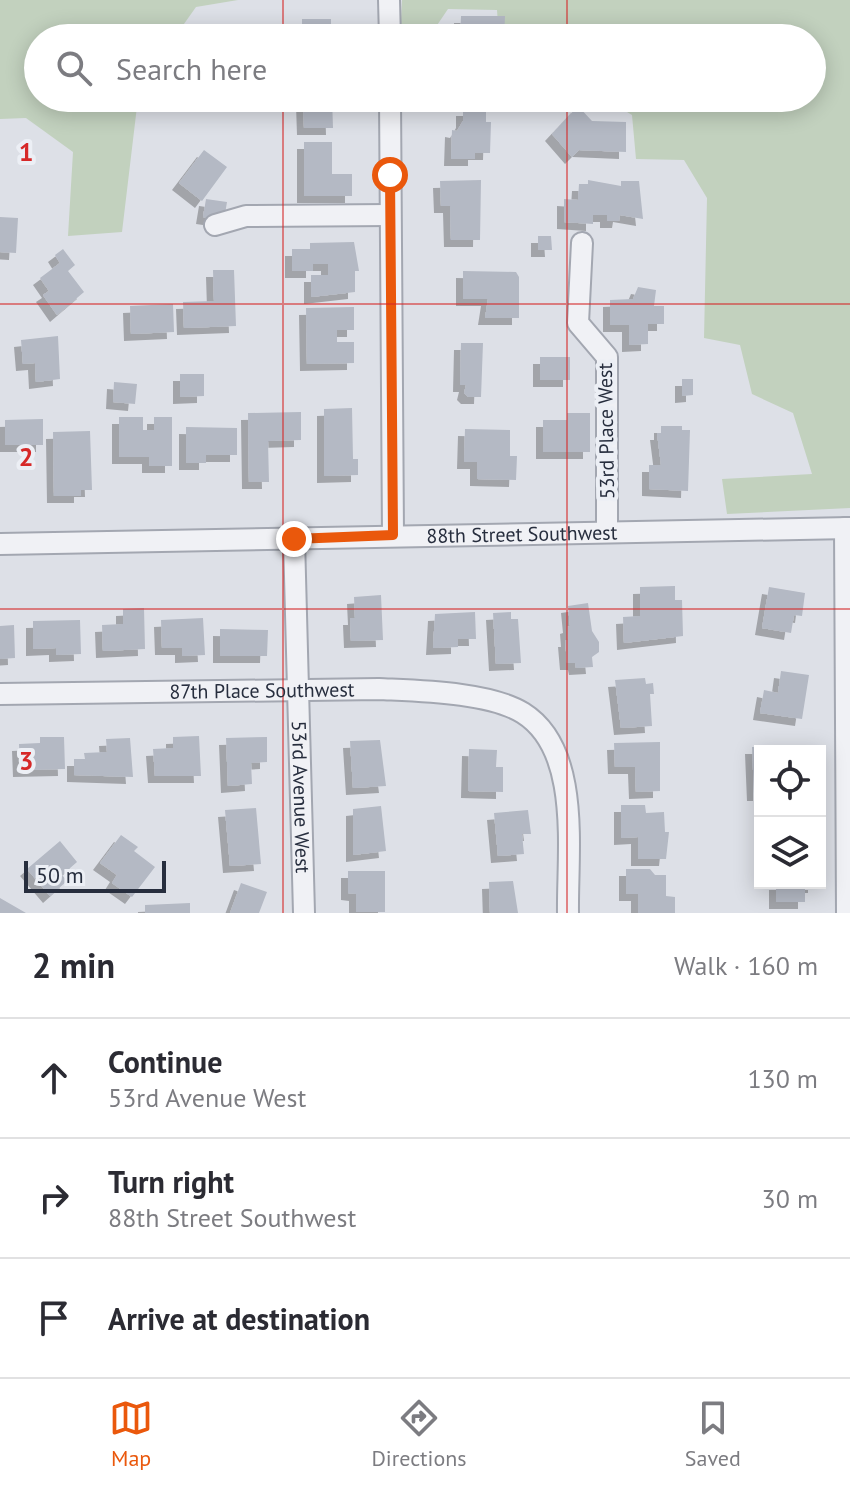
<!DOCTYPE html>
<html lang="en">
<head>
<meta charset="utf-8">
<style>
	body { margin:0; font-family:"PT Sans",sans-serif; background:#f2f2f3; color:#2b2b33 }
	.controls { position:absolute; right:24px; bottom:24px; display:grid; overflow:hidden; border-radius:0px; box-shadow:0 4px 20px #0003 }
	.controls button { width:72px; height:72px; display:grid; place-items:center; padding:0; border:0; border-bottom:2px solid #e1e1e2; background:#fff; color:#2b2b33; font:40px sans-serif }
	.scale { position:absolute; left:24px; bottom:20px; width:142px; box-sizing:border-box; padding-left:8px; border:4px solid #272e3e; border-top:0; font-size:22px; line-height:28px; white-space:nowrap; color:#272e3e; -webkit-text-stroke:6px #eceff5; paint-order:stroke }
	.stop { position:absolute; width:24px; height:24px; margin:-18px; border:6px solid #ea580c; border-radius:50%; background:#fff }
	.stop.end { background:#ea580c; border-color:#fff; box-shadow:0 2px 8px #0008 }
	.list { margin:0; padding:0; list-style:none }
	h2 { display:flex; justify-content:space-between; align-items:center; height:104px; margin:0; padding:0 32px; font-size:34px }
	h2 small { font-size:26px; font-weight:400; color:#7c7c81 }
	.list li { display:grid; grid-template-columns:52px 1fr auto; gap:24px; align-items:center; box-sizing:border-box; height:120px; padding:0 32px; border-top:2px solid #e1e1e2 }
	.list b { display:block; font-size:30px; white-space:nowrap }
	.list p { margin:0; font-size:26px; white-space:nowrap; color:#7c7c81 }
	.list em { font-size:26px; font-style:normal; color:#7c7c81 }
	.icon { flex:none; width:44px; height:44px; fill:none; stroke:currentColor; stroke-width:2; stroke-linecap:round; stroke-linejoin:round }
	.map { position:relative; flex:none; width:850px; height:913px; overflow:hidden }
	.search { position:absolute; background:#fff; box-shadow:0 4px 20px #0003; left:24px; right:24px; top:24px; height:88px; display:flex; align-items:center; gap:20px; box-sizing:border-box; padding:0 28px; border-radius:44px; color:#7c7c81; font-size:30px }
	.sheet { height:464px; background:#fff }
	nav { display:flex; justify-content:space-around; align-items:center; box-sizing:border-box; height:112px; border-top:2px solid #e1e1e2; background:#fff; font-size:22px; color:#7c7c81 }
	nav a { display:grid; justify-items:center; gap:4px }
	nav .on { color:#ea580c }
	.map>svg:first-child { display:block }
	.green { fill:#c2d1be }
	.building { fill:#b4b9c4; filter:url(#shadow) }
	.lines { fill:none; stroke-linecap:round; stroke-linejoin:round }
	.minor-casing { stroke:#a3a7b1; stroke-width:24 }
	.minor { stroke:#f0f1f5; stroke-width:20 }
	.route { stroke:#ea580c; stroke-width:10 }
	.grid { fill:none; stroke:#d62828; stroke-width:2; stroke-opacity:0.55 }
	.labels { text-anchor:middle; stroke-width:8; stroke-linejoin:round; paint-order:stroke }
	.street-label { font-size:20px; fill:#272e3e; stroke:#eceff5 }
	.grid-label { font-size:26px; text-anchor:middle; font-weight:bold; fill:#d62828; stroke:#eceff5; stroke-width:8; stroke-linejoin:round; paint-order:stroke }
</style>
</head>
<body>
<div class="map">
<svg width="850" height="913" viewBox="0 0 850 913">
	<defs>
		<filter id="shadow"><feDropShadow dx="-7" dy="7" stdDeviation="0" flood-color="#0004"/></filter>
	</defs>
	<rect width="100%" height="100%" fill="#dde0e7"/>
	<path class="green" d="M0,0H238L196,7L174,38H38V98H138L122,232L68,236L73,152L26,118L0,119Z
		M402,0H850V508L727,514L722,479L812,474L793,413L752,394L740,345L704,338L707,198L684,160L636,159L632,115L604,98H812V38H499L497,10L448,9L429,37L400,38Z"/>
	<path class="building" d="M461,16H505L504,38H460Z
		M302,19H331V38H302Z
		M303,98H332L333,128H304Z
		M578,106L592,121L626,122V152L579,150L572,157L552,134Z
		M463,109H486V122H491L490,153H475V159H451L452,130L457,131L463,121Z
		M304,142H332V174H352V196H304Z
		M204,150L227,167L202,201L179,183Z
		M481,180L480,240H451L450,206H441L440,181Z
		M588,180L621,186V181H639L643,219L620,215L619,221H607V215H593V224L564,222V199L578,200L579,184H588Z
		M206,199L227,202L224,220L203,217Z
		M0,217L18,218L16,253L0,252Z
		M538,236H551L552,250H538Z
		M354,242L359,271H355V292L311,297V275H328V264H313V271H292V249H310V243Z
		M63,249L75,265L68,271L84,292L57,315L43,295L49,291L40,278L60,263L55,255Z
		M213,270H234L236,326L184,328L183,302L214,301Z
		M463,271L516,272L519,277V318H485L488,299H463Z
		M638,287L656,290L654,306H664V324H648V344L629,345V325H610V300L633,299Z
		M173,304L174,332L131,334L130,306Z
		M354,307V330H337V342H354V363L307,364L306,308Z
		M58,336L60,379L36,382L35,363L23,364L21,340Z
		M461,343H483L481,397H468L464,393L466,385H460Z
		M540,357H570V380H540Z
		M180,374H204V396L180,397Z
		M682,379H693V395L682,396Z
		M114,382L137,384L135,404L113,402Z
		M352,408L353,459H358V475L324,476V409Z
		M301,412V440L268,441L269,482H249L248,413Z
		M567,413H590V452H543V420H567Z
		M119,417H143V430H154V417H172V466H149V457H119Z
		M43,419V445H5V420Z
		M661,426H682V430H690L688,491L649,489V465H661L657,433H661Z
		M186,427L237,428V455H206V463H186Z
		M465,429L510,430V456H517L516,480L477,479V462H464Z
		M90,431L92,490H81V496H54L53,432Z
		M675,586V600H682L683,636L624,643L623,617L640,616V587Z
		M769,587L805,593L802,616L794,615L791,633L762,628Z
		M381,595L383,640L351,641L350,618H355L354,597Z
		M588,603L592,631L599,642V652L592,657L593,667L576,668L575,663H567L565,640H568L567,627L570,626L568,606Z
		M144,608L145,649L103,651L102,625L123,624V609Z
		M475,612L476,639H458V647L433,648L435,614Z
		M511,612V619H518L521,663L496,664L493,613Z
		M203,618L205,655L182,656V648H162L161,620Z
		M80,620L81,654L56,655V648L33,649V621Z
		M14,625L15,658L0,659V626Z
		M220,629L268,630L267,656H220Z
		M781,671L809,675L802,719L760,713L764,690L778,693Z
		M645,678L646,684L653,683L654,694H650L652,726L621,728L615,680Z
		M199,736L201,776H155L153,749L173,748V737Z
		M40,737H64L65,769L20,770L19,744L40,743Z
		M267,737V762L251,763L252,784L228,786L226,738Z
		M130,738L133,777L74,775V759H85L84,753L107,752L106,739Z
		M380,740L386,786L353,788L350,741Z
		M660,742V791L636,792L635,767H615L614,743Z
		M752,747H803V751H760V794H754Z
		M469,749L497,750L496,767H503V792L468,791Z
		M621,805H645L646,813L664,812L665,832H669L666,859H638V837L621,838Z
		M381,806L386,851L353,855V809Z
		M256,808L261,864L230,866L225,810Z
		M528,810L531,834H522L524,854L498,856L494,813Z
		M121,835L138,847L134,851L155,867L132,897L112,883L117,875L100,863Z
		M60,841L77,862L62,875L67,881L50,896L27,869Z
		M626,869H650L655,875H666V896L675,897V913H638V894H626Z
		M348,871H385V912H356V894L348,893Z
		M513,881L518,913H490L489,882Z
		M241,883L267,892L259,913H230Z
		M776,883H815V886H805V902H776Z
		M0,898L26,913H0Z
		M190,903V913H145V905Z"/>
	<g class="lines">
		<defs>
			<g id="minor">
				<path d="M389,0L390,38"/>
				<path d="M390,98L393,535"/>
				<path d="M215,225L246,216L390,215"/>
				<path d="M582,243L578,323L607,357V532"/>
				<path d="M845,528L847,913"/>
				<path id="s1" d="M294,539L304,913"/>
				<path id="s2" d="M0,544L850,528"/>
				<path id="s3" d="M0,694L379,689C419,691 489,692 523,713C582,750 567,853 568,913"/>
			</g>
		</defs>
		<use href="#minor" class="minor-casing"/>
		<use href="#minor" class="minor"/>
	</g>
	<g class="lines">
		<path class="route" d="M294,539L393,535L390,175"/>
	</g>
	<path class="grid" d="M283,0V38M567,0V38M283,98V913M567,98V913M0,304H850M0,609H850"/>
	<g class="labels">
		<g class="street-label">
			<text transform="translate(606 431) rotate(-91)" y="7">53rd Place West</text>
			<text dy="7" stroke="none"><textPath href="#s2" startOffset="522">88th Street Southwest</textPath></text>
			<text dy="7" stroke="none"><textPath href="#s3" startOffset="262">87th Place Southwest</textPath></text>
			<text dy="7" stroke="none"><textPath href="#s1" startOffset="258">53rd Avenue West</textPath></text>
		</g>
	</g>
	<g class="grid-label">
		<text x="26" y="161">1</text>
		<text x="26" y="466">2</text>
		<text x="26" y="770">3</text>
	</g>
</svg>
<div class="controls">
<button><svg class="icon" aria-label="locate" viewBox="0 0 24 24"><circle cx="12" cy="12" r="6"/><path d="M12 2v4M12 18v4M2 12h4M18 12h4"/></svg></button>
<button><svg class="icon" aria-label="layers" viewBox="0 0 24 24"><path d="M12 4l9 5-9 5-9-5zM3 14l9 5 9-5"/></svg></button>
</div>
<div class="scale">50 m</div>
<div class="stop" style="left:390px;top:175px"></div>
<div class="stop end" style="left:294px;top:539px"></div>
<div class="search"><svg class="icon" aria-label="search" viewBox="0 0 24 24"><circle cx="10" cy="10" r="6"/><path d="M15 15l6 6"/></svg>Search here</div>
</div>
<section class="sheet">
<h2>2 min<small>Walk · 160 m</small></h2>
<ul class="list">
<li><svg class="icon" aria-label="ahead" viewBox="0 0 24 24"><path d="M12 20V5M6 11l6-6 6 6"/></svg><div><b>Continue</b><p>53rd Avenue West</p></div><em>130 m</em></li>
<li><svg class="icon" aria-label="right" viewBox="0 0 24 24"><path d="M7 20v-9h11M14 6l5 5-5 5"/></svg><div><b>Turn right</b><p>88th Street Southwest</p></div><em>30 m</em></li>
<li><svg class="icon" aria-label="arrive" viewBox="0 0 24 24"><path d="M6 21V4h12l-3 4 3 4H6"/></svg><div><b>Arrive at destination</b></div></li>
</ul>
</section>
<nav>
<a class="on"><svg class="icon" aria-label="map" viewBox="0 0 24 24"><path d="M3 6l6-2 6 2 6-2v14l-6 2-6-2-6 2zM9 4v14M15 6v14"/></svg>Map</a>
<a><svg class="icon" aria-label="directions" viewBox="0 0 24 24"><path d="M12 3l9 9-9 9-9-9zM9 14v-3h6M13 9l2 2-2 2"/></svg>Directions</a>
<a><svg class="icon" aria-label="saved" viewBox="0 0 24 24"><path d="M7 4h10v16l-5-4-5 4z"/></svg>Saved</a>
</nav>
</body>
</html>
